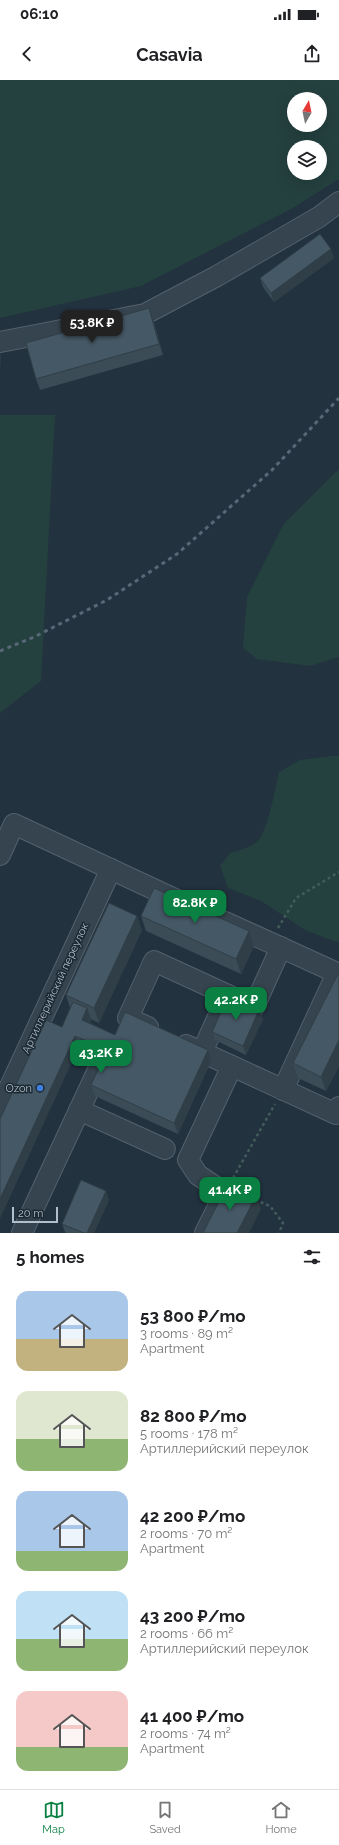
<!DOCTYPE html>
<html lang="en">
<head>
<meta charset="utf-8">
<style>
	:root { --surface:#fff; --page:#f2f2f2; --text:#202124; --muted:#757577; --line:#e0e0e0; --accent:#0b8043 }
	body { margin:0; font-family:Raleway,sans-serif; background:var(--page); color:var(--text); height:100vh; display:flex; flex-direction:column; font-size:15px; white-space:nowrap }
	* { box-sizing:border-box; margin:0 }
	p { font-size:13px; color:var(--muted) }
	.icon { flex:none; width:22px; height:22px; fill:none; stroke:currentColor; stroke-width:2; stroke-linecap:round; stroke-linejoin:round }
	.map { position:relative; height:1153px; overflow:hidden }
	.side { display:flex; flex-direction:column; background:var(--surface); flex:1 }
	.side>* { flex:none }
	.needle { width:26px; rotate:9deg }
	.tools { position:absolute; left:287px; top:12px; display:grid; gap:8px }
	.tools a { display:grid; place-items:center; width:40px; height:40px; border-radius:50%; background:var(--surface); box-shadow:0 4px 16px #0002; font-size:20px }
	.scale { position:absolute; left:12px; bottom:10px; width:46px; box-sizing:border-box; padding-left:4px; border:2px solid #b2beca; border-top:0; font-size:11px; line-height:14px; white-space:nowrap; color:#b2beca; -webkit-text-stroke:3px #1b2933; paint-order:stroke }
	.price { position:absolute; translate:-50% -34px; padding:0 9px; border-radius:8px; background:var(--accent); color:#fff; font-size:13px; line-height:26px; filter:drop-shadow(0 1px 2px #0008) }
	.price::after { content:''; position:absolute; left:50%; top:24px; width:12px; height:9px; margin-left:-6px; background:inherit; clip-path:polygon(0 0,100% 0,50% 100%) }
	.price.current { background:#222; color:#fff }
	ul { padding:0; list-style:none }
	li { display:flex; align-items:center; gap:12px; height:100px; padding:0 16px }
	li span { display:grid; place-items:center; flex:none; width:112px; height:80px; border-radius:12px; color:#555 }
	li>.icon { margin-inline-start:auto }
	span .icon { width:48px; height:48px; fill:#fffc; stroke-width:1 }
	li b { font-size:17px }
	h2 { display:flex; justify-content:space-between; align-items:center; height:48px; padding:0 16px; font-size:17px }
	.status { display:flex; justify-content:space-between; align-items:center; height:28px; padding:0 20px; background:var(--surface); direction:ltr }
	.status svg { height:11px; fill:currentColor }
	header { display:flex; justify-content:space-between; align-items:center; height:52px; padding:0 16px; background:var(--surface); font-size:18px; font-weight:700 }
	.menu { display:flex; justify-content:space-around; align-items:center; height:56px; border-top:1px solid var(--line); background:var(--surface); font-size:11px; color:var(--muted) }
	.menu a { display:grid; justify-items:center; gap:2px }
	.menu .current { color:var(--accent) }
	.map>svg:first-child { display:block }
	.green { fill:#24403f; fill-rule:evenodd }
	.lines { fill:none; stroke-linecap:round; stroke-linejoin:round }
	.minor-casing { stroke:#54616d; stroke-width:22 }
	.path { stroke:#425c5b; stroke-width:2.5; stroke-dasharray:3 3; stroke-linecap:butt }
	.minor { stroke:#36444f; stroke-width:20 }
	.rail { stroke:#586876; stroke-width:3; stroke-dasharray:4 4; stroke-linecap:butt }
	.wall { fill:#3b4c57 }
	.shaded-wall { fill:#303e47 }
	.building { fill:#455865; stroke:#303e47 }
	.shop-dot { fill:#3f7fe0; stroke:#1b2933; stroke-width:1.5 }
	.labels { text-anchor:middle; stroke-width:3; stroke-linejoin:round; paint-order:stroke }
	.street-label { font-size:11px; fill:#b2beca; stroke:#1b2933 }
	.poi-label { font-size:11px; fill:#b2beca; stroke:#1b2933; text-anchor:end }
</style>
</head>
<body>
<div class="status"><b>06:10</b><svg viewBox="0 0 49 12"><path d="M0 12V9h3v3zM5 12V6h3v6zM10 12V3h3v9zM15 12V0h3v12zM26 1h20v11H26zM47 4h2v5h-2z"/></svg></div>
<header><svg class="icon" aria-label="back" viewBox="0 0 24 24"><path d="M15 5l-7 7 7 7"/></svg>Casavia<svg class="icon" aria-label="share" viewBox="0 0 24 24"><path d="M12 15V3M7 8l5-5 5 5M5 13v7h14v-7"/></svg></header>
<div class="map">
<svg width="339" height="1153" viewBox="0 0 339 1153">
	<rect width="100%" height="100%" fill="#22323f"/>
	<g class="green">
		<path d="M0,0H339V99L293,128L141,206L0,238ZM294,19H320V45H294ZM294,67H320V93H294Z"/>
		<polygon points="0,335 55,335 41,601 0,633"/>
		<polygon points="339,389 339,577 310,586 257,579 243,568 247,517 283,445"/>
		<path d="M332,676H339V863L305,850L261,821L228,808L220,786L230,773C240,770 250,768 258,761C267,752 276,706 279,692L300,680Z"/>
	</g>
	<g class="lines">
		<g class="minor-casing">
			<g id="minor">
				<polyline points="0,262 145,234 217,196 319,137 339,122"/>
				<polyline points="0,775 14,744 177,820"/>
				<polyline points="225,842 337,893 283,1010"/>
				<polyline points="148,947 128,938 154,881 254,927 281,867"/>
				<polyline points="186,965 232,986"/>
				<polyline points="202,972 228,915"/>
				<polyline points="0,1028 111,789"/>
				<polyline points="79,1030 165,1069"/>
				<polyline points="22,1153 98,990"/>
				<polyline points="205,1153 225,1113 198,1095 188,1080 232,986 336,1034 339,1027"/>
			</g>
		</g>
		<g class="path">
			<polyline points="278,848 296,818 339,792"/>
			<polyline points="233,1098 275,1024"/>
			<polyline points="255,1120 270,1126 283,1143 279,1153"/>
		</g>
		<use href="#minor" class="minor"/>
		<polyline class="rail" points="0,571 34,557 107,520 177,474 272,390 339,318"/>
	</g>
	<g class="wall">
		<polygon points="334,178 274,222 263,207 260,198"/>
		<polygon points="149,228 153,239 163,275 40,310 36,299"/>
		<polygon points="141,836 249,851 254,866 241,894 146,851"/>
		<polygon points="142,850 99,943 91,939 90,943 115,955 211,981 178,1054 95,1016 91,1005 104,978 79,966 0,1138 0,1039 62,947 70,928 66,915"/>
		<polygon points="339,895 339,986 326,1011 298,998 293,983"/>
		<polygon points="263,939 246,975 215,960 212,952"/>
		<polygon points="109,1120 94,1153 66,1153 65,1152 62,1144"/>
	</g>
	<g class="shaded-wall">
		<polygon points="331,169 334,178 274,222 271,213"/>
		<polygon points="149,228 153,239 163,275 159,264"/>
		<polygon points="0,273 1,276 0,292"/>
		<polygon points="137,836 142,850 99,943 94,928"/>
		<polygon points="249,851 254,866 241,894 236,879"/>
		<polygon points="87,928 91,939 86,951 82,940"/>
		<polygon points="259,930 263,939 246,975 243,966"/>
		<polygon points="75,956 79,966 0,1138 0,1119"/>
		<polygon points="339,960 339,986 326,1011 321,997"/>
		<polygon points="208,970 211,981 178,1054 174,1043"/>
		<polygon points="106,1111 109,1120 94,1153 87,1153"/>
		<polygon points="256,1116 261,1129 249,1153 237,1153"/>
	</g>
	<g class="building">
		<polygon points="320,154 331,169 271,213 260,198"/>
		<polygon points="149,228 159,264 36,299 26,263"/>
		<polygon points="154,808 249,851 236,879 141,836"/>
		<polygon points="109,823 137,836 94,928 66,915"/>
		<polygon points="338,894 339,895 339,960 321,997 293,983"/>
		<polygon points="228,916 259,930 243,966 212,952"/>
		<polygon points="73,922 87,928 82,940 115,955 125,932 208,970 174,1043 91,1005 107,970 75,956 0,1119 0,1039 46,940 62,947"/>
		<polygon points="81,1100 106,1111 87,1153 84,1153 62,1144"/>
		<polygon points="229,1102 256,1116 237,1153 203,1153"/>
	</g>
	<circle class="shop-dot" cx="40" cy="1008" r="4"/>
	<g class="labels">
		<g class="street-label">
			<text transform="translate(55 908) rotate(-65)" y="4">Артиллерийский переулок</text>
		</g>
		<g class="poi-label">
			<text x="32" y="1012">Ozon</text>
		</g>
	</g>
</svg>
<div class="tools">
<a><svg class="needle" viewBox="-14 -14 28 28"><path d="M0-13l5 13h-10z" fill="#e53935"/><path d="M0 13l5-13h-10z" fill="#757577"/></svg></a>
<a><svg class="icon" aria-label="layers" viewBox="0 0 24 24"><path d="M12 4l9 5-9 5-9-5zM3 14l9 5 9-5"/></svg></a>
</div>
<div class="scale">20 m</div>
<b class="price current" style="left:92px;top:264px">53.8K ₽</b>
<b class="price" style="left:195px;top:844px">82.8K ₽</b>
<b class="price" style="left:236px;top:941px">42.2K ₽</b>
<b class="price" style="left:101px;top:994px">43.2K ₽</b>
<b class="price" style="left:230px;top:1131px">41.4K ₽</b>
</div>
<section class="side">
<h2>5 homes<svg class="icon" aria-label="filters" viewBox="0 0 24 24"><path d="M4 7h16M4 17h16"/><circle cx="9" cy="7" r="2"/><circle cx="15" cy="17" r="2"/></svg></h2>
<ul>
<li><span style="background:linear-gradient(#a9c7e8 60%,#c2b280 0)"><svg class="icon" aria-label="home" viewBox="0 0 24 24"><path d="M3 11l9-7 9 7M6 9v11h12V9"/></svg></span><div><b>53 800 ₽/mo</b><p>3 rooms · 89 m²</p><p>Apartment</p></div></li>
<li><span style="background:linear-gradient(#dfe7d0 60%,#8fb573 0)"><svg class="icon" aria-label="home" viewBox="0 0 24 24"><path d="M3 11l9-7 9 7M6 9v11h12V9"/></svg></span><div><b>82 800 ₽/mo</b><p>5 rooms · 178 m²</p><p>Артиллерийский переулок</p></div></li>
<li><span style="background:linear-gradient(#a9c7e8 75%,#8fb573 0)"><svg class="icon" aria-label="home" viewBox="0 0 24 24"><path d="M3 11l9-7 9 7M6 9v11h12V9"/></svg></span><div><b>42 200 ₽/mo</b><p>2 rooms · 70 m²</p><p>Apartment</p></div></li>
<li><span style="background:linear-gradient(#bfe0f5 60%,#8fb573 0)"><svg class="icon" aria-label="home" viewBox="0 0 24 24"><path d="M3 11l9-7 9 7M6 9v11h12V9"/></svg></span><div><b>43 200 ₽/mo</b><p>2 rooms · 66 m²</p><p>Артиллерийский переулок</p></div></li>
<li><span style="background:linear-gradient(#f6c9c9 70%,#8fb573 0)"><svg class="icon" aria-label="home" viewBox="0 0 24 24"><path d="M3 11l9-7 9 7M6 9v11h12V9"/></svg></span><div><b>41 400 ₽/mo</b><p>2 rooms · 74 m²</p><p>Apartment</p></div></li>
</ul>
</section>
<nav class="menu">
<a class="current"><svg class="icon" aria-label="map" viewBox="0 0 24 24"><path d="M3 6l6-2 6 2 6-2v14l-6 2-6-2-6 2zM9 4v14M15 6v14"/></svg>Map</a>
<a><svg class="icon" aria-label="saved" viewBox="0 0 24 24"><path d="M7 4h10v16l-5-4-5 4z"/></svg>Saved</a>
<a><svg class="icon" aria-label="home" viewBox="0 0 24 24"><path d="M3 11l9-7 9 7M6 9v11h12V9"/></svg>Home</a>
</nav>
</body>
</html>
